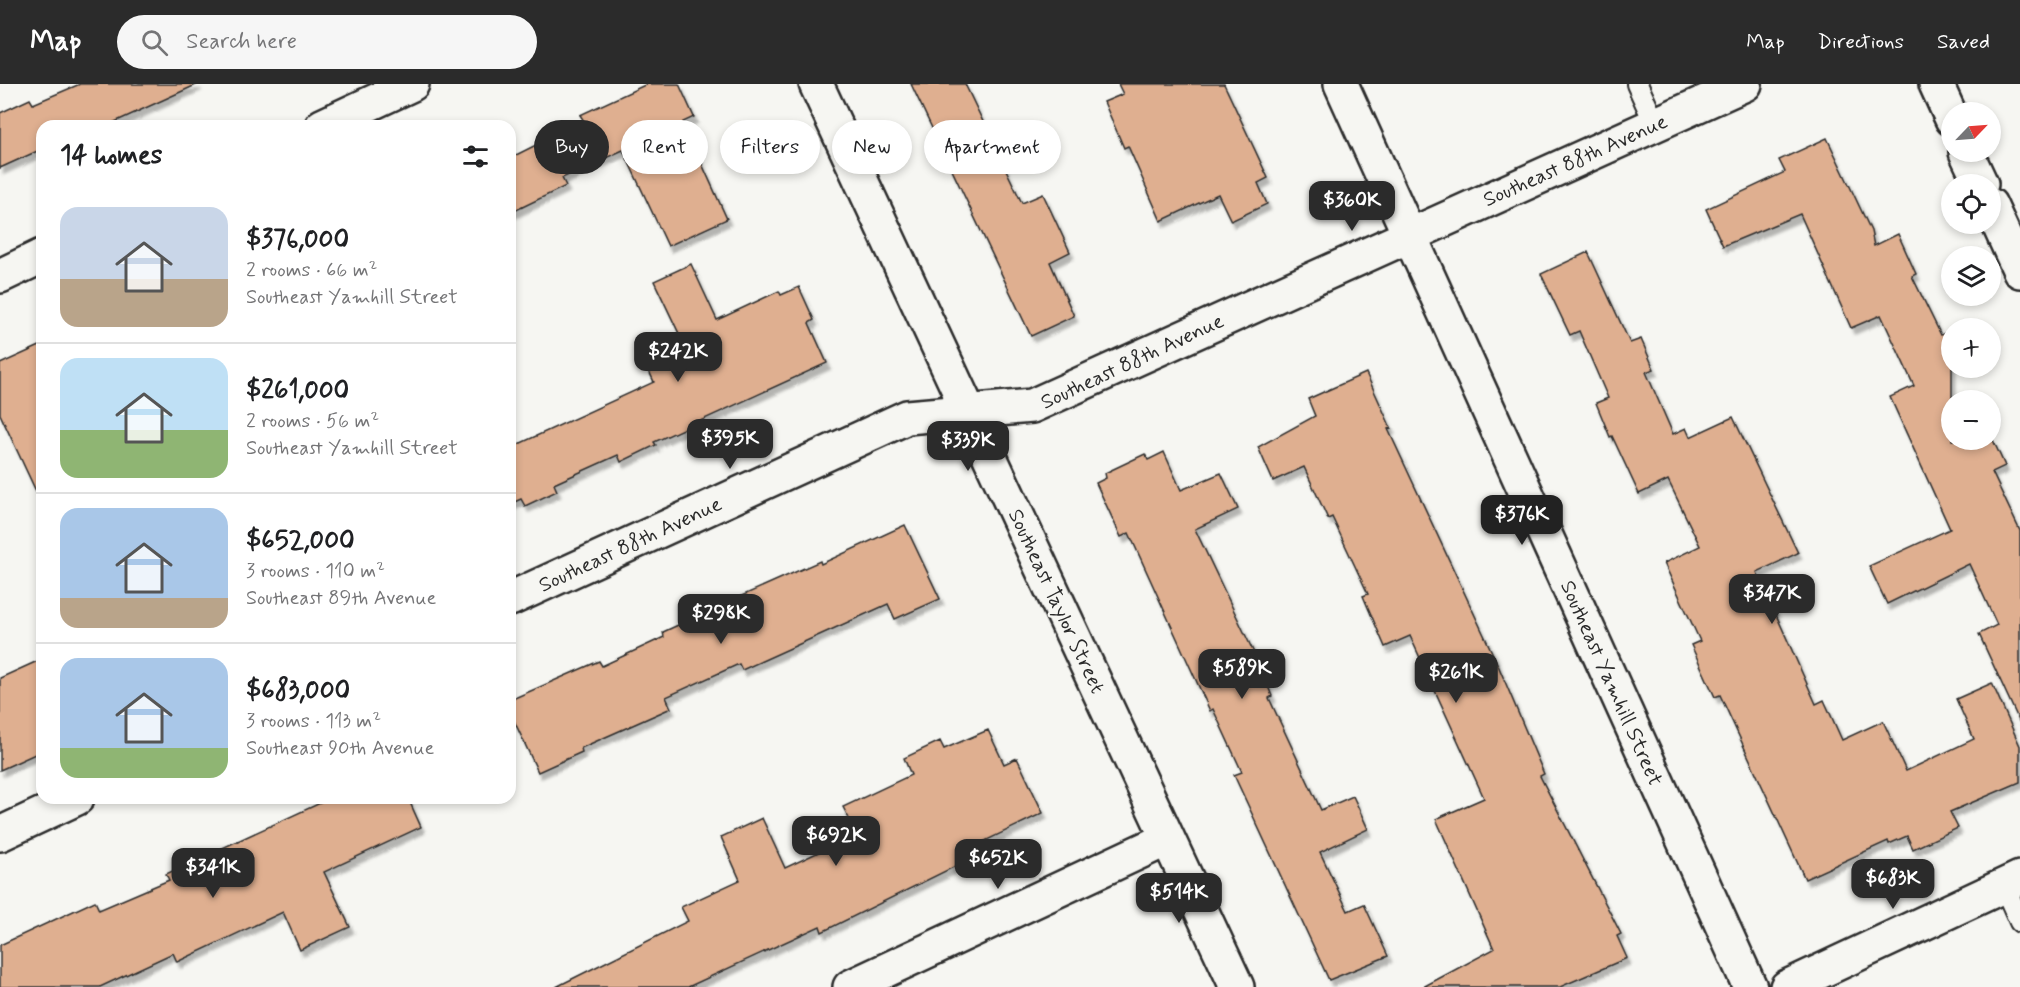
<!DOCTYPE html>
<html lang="en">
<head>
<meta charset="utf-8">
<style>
	:root { --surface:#fff; --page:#f6f6f6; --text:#202124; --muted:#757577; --line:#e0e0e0; --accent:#2b2b2b }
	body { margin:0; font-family:Mynerve,sans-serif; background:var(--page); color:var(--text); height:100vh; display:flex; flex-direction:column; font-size:22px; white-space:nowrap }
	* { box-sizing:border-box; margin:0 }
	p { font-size:20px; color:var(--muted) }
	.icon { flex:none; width:33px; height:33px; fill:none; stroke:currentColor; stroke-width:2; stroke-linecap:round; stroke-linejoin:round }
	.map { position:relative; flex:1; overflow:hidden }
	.drawer { position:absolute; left:36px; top:36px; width:480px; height:684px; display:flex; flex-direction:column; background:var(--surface); border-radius:18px; box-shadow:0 3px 9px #0003 }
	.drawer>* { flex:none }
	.top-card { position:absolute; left:534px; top:36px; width:570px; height:54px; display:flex; gap:12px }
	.needle { width:39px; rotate:65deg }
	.controls { position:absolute; left:1941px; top:18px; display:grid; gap:12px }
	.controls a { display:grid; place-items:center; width:60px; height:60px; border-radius:50%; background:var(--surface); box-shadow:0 3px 9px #0003; font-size:30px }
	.price { position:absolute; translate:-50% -51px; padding:0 14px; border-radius:12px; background:var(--accent); color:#fff; font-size:20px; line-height:39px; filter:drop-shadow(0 2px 3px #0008) }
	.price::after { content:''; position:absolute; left:50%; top:36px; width:18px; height:14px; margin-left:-9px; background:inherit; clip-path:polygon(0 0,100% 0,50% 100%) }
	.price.active { background:#222; color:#fff }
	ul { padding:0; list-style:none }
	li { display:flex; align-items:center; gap:18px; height:150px; padding:0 24px }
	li+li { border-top:2px solid var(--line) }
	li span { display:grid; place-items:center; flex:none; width:168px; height:120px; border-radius:18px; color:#555 }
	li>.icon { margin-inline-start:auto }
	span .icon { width:72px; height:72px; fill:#fffc; stroke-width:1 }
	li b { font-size:26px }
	h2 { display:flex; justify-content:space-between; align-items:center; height:72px; padding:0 24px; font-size:26px }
	.tag { padding:0 21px; border-radius:27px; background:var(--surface); box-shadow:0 3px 9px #0003; font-size:21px; line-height:54px }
	.tag.active { background:var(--accent); color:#fff }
	header { display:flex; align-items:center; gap:36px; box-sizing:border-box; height:84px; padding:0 30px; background:var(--accent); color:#fff }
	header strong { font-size:28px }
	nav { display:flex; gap:33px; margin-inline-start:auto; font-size:21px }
	.search { width:420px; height:54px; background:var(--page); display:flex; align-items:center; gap:15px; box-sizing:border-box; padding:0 21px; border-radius:33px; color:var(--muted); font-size:22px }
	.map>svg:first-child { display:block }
	.building { fill:#dfaf90; stroke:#2b2b2b; stroke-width:1.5; filter:url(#shadow) }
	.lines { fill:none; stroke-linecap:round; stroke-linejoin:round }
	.lane-casing { stroke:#2b2b2b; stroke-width:24 }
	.street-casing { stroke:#2b2b2b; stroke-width:38 }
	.lane { stroke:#f6f6f2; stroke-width:20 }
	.street { stroke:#f6f6f2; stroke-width:33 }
	.labels { text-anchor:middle; stroke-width:4.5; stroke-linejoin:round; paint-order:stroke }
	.street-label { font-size:21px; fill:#2b2b2b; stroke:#f6f6f2 }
</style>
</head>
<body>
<header>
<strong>Map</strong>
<div class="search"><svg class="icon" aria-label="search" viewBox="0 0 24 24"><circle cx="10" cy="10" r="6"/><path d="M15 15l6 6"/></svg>Search here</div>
<nav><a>Map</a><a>Directions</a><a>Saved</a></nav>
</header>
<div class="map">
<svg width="2020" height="903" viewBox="0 0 2020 903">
	<defs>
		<filter id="shadow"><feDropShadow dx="3.5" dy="6" stdDeviation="1.5" flood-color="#0004"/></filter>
	</defs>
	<rect width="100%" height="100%" fill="#f6f6f2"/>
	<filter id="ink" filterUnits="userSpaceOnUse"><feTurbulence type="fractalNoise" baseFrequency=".0167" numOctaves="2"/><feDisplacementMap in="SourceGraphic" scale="12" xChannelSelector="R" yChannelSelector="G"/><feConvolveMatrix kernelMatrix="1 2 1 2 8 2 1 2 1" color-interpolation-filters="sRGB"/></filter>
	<g filter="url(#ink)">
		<g class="building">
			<polygon points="80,0 198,0 106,42 42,42 42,65 0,84 0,29 30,15 33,20"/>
			<polygon points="647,0 679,0 694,33 683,38 727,135 668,162 623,66 562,94 566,102 510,129 510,74 584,37 580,31"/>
			<polygon points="911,0 965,0 1022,119 1043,110 1070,168 1050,178 1074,232 1031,252"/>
			<polygon points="1118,0 1224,0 1268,94 1258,99 1267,120 1231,137 1218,110 1161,137 1128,62 1124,64 1104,18 1123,10"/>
			<polygon points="1827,54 1871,147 1874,162 1898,150 1916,190 1912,192 1941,251 1952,246 1952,356 1993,356 2005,382 1992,388 2020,447 2020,639 1979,550 1997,541 1969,480 1887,520 1869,482 1950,445 1890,313 1914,302 1881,231 1851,244 1800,130 1723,162 1706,125 1785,88 1779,76"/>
			<polygon points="1588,168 1630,259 1641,255 1654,285 1646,288 1673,350 1686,344 1690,353 1733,333 1798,469 1757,488 1816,620 1824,616 1842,656 1883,637 1906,687 1974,655 1956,615 1992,599 2020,662 2020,698 1950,728 1958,744 1913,765 1907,752 1889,760 1888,757 1805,795 1720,611 1715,613 1691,561 1700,557 1664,479 1700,462 1668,396 1639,410 1612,352 1610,353 1596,319 1608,314 1579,247 1570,251 1541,190"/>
			<polygon points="691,180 717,236 779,207 781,211 799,203 814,236 809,239 827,279 654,358 656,361 621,378 618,371 554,400 557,407 525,422 521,415 510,420 510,364 654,298 644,276 683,258 654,197"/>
			<polygon points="42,261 42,420 0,330 0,280"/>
			<polygon points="1366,289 1391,344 1388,345 1498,581 1544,690 1540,692 1621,850 1617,852 1627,874 1560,903 1423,903 1494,865 1436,735 1484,714 1410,552 1385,563 1363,512 1368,510 1332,433 1328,435 1304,383 1273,397 1258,363 1315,332 1308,315"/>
			<polygon points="1164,368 1181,406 1221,389 1238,425 1195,445 1255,571 1272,612 1269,614 1321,726 1353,712 1368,745 1320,768 1348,827 1364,820 1388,872 1329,896 1234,691 1242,688 1213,625 1210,627 1129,449 1121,453 1096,399 1106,394 1105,389 1145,370 1148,376"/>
			<polygon points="905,441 940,515 895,535 888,520 742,586 739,580 666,613 671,624 581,664 582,668 538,688 510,628 510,616 599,577 602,582 664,553 663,548 728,518 820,477 821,480"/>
			<polygon points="42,575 42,667 0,686 0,594"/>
			<polygon points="988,646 1004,680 1017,674 1043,729 966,766 970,775 822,848 820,842 688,903 556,903 688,837 681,823 740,796 721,753 762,734 785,784 857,750 843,723 911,691 904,674 940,657 944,665"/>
			<polygon points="331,714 408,714 421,743 324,788 350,843 300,866 283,828 177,878 173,869 100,903 0,903 0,861 95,817 99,826 169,796 166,790"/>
		</g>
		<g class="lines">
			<g class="lane-casing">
				<g id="lane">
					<polyline points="1637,0 1655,40"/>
					<polyline points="2004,802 2020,838"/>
				</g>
			</g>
			<g class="street-casing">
				<g id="street">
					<polyline points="816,0 1237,903"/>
					<polyline points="1341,0 1750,903"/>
					<polyline points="1936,0 1952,35"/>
					<polyline points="322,42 412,0"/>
					<polyline points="1966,68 1981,100"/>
					<polyline points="1990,121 2020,187"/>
					<polyline points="0,192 42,172"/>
					<polyline points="510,515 907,333 1032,322 1745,0"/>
					<polyline points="0,750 77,714"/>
					<polyline points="850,903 1167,755"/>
					<polyline points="1787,903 2020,794"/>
				</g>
			</g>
			<use href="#lane" class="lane"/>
			<use href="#street" class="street"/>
		</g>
	</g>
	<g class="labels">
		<g class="street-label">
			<text transform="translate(1575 76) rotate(-24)" y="7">Southeast 88th Avenue</text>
			<text transform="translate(1132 277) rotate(-25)" y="7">Southeast 88th Avenue</text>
			<text transform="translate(630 460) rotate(-25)" y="7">Southeast 88th Avenue</text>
			<text transform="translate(1057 517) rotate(65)" y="7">Southeast Taylor Street</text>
			<text transform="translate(1612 599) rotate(66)" y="7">Southeast Yamhill Street</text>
		</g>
	</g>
</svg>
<div class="controls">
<a><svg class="needle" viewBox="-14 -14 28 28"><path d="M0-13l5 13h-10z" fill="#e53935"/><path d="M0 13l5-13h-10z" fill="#757577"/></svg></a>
<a><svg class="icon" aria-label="locate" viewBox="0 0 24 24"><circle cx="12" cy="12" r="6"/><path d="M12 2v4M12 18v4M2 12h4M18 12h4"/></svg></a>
<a><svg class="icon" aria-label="layers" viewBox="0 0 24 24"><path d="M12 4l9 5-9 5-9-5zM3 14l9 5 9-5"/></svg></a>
<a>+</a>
<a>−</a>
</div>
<b class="price" style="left:1352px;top:148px">$360K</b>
<b class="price" style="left:678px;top:299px">$242K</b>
<b class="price" style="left:730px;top:386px">$395K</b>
<b class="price" style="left:968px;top:388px">$339K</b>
<b class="price active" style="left:1522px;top:462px">$376K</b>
<b class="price" style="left:1772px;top:541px">$347K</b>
<b class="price" style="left:721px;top:561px">$298K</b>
<b class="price" style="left:1242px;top:616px">$589K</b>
<b class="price" style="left:1456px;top:620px">$261K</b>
<b class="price" style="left:836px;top:783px">$692K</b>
<b class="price" style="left:998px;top:806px">$652K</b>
<b class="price" style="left:213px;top:815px">$341K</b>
<b class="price" style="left:1893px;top:826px">$683K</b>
<b class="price" style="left:1179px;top:840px">$514K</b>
<div class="top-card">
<a class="tag active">Buy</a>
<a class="tag">Rent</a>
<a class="tag">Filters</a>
<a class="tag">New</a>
<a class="tag">Apartment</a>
</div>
<section class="drawer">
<h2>14 homes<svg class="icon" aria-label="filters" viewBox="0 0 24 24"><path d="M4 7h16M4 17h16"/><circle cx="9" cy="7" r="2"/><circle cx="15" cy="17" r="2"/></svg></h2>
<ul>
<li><span style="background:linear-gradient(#c9d6e8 60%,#b9a48a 0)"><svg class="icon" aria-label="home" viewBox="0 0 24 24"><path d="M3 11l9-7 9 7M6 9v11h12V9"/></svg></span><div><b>$376,000</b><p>2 rooms · 66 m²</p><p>Southeast Yamhill Street</p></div></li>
<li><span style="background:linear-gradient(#bfe0f5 60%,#8fb573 0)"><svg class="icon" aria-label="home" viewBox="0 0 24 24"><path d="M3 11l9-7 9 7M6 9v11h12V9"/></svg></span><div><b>$261,000</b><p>2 rooms · 56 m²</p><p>Southeast Yamhill Street</p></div></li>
<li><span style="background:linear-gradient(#a9c7e8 75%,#b9a48a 0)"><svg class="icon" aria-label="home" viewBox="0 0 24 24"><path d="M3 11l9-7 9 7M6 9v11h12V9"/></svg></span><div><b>$652,000</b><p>3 rooms · 110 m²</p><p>Southeast 89th Avenue</p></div></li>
<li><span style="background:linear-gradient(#a9c7e8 75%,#8fb573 0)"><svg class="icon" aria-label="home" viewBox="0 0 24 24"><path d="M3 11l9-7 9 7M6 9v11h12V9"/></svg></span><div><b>$683,000</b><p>3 rooms · 113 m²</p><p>Southeast 90th Avenue</p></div></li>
</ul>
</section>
</div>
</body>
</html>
